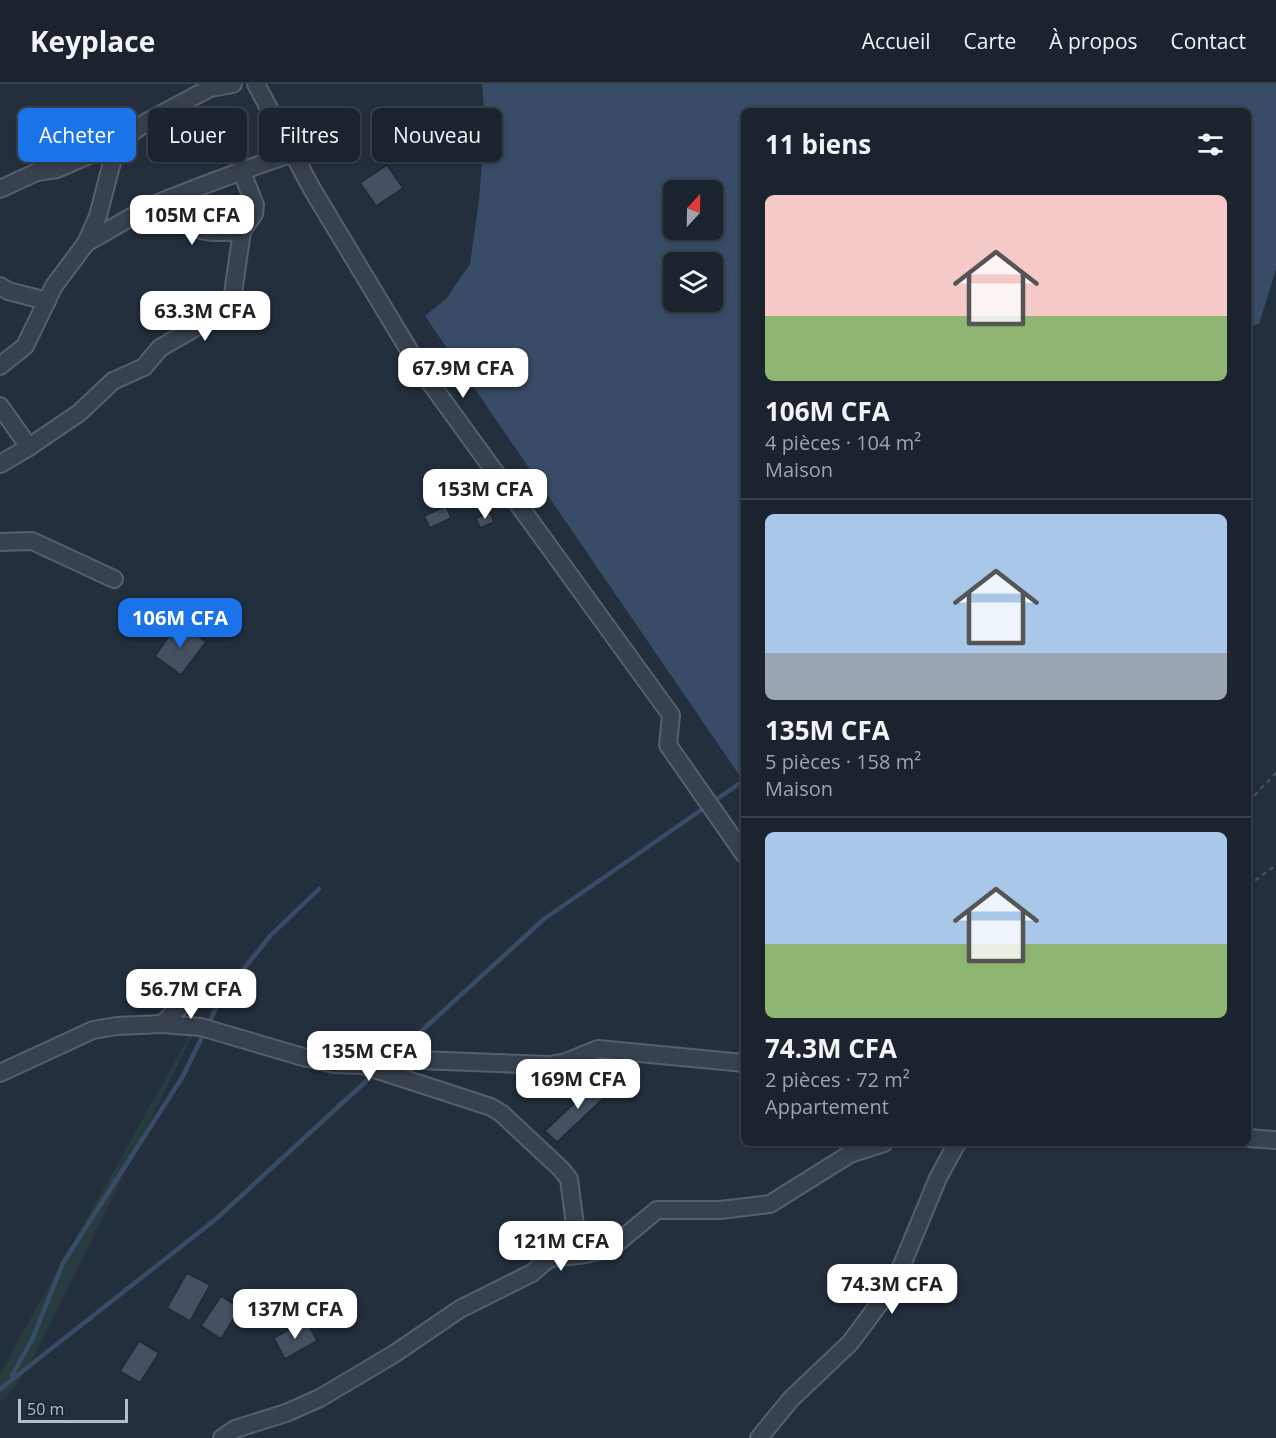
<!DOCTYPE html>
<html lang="fr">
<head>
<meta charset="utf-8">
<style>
	:root { --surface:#1b232e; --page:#282f3a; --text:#f1f3f6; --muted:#a0a4aa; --line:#39404a; --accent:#1a73e8 }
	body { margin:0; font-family:"Open Sans",sans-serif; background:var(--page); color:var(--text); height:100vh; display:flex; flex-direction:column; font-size:22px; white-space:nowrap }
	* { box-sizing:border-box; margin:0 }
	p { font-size:20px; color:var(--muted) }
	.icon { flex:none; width:33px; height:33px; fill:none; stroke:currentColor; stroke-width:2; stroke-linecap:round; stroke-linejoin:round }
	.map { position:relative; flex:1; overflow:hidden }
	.side { position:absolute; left:741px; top:24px; width:510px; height:1038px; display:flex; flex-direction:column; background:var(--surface); border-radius:9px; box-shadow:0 3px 9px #0003,0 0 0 2px var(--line) }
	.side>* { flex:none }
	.banner { position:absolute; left:18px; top:24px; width:570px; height:54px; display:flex; gap:12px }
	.needle { width:39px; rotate:22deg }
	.controls { position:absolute; left:663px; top:96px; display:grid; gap:12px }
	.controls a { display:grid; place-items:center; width:60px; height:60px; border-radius:9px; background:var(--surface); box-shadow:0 3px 9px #0003,0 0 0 2px var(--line); font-size:30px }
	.scale { position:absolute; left:18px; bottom:15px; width:110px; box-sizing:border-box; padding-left:6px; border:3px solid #b4bcc9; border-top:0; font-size:16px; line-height:21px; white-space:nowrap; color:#b4bcc9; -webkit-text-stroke:4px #1d2633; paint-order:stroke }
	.price { position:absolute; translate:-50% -51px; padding:0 14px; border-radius:12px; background:#fff; color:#222; font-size:20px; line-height:39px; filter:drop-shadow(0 2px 3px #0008) }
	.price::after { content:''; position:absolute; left:50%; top:36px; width:18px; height:14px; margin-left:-9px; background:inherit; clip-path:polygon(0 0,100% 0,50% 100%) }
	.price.on { background:var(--accent); color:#fff }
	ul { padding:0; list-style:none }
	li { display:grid; align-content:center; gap:12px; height:318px; padding:0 24px }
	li+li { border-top:2px solid var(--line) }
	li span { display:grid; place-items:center; height:186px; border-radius:9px; color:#555 }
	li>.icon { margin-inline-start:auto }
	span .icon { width:108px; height:108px; fill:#fffc; stroke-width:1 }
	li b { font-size:26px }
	h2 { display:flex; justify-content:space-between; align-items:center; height:72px; padding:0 24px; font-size:26px }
	.pill { padding:0 21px; border-radius:9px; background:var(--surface); box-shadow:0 3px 9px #0003,0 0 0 2px var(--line); font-size:21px; line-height:54px }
	.pill.on { background:var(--accent); color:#fff }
	header { display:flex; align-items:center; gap:36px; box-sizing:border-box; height:84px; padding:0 30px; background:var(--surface); border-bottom:2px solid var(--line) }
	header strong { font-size:28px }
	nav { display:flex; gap:33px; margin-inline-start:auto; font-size:21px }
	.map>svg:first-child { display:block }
	.green { fill:#263c3f }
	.water { fill:#394c67; fill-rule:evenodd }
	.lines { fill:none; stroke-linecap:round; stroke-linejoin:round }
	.stream { stroke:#394c67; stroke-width:4.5 }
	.building { fill:#455162; stroke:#1f2835; stroke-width:1.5 }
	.minor-casing { stroke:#565f6c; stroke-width:20 }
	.path { stroke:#44595c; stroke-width:2; stroke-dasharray:4.5 4.5; stroke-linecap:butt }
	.minor { stroke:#38414e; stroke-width:16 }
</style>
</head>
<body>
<header>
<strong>Keyplace</strong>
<nav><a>Accueil</a><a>Carte</a><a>À propos</a><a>Contact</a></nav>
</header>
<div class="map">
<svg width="1276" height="1354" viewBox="0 0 1276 1354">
	<rect width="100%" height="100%" fill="#242f3e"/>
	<polygon class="green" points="209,917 36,1269 13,1306 0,1318 0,1289"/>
	<path class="water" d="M482,0H1276V185L1259,240L1248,242V27H744V698L425,232L446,215L470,180L479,116L485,35ZM674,106H712V146H674ZM674,178H712V218H674Z"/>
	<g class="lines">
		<g class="stream">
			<polyline points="393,973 544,835 743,697"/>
			<polyline points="12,1291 32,1256 63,1179 183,992 222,912 271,851 319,805"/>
			<polyline points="0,1305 216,1135 375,989"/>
		</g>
	</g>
	<g class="building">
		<polygon points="387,81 403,104 376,122 360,99"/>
		<polygon points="446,422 451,434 430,444 424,432"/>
		<polygon points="490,429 494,438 480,444 476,434"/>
		<polygon points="179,538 206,558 181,591 155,572"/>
		<polygon points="592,993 608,1010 557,1058 545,1047 586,1008 581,1003"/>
		<polygon points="187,1189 210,1201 190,1237 167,1224"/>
		<polygon points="221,1212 240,1224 221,1255 201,1242"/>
		<polygon points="306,1236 317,1257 285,1275 274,1254"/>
		<polygon points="139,1257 159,1269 140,1299 120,1287"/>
	</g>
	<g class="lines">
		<g class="minor-casing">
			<g id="minor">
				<polyline points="256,0 312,105 421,286 671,631 668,661 744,770"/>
				<polyline points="0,105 37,88 57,85 117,59"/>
				<path d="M163,117C197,148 195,150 242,147"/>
				<path d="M86,159C112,145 137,128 163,117C206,100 249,84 293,69"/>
				<polyline points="0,202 8,207 47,217"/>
				<polyline points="0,282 25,262 54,202 86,159 98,132 117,59 148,37 210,4 233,0"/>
				<polyline points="0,322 29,363 0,380"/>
				<polyline points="29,363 79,329 113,297 144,283 160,264 227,225 232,216 242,147 254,130 255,121 241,86"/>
				<polyline points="0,458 32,457 114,495"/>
				<polyline points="162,940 180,923 201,909"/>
				<polyline points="0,989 93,946 117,942 162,940 201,943 303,973 334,980 363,981 419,976 550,981 566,978 598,965 744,979"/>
				<polyline points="1248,1054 1276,1056"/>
				<polyline points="551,1174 586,1170 611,1164 657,1126 720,1126 770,1120 850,1070 884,1059"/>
				<polyline points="222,1354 235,1345 286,1329 320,1314 394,1270 460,1225 532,1189 562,1163 575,1141 569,1095 561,1085 501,1029 491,1023 368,983"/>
				<polyline points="759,1354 791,1315 850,1259 885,1212 902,1181 938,1094 957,1059"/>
			</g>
		</g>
		<g class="path">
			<polyline points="1248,718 1276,689"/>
			<polyline points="1248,802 1276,781"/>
		</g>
		<use href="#minor" class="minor"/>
	</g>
</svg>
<div class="controls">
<a><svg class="needle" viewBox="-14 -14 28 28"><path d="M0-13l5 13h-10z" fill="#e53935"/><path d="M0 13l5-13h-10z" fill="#a0a4aa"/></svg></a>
<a><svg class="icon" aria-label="layers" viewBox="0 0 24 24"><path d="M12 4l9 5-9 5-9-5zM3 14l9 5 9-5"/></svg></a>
</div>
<div class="scale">50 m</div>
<b class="price" style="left:192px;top:162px">105M CFA</b>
<b class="price" style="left:205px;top:258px">63.3M CFA</b>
<b class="price" style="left:463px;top:315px">67.9M CFA</b>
<b class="price" style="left:485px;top:436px">153M CFA</b>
<b class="price on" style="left:180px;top:565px">106M CFA</b>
<b class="price" style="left:191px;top:936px">56.7M CFA</b>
<b class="price" style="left:369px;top:998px">135M CFA</b>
<b class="price" style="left:578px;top:1026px">169M CFA</b>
<b class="price" style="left:561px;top:1188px">121M CFA</b>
<b class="price" style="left:892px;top:1231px">74.3M CFA</b>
<b class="price" style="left:295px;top:1256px">137M CFA</b>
<div class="banner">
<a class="pill on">Acheter</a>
<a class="pill">Louer</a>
<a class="pill">Filtres</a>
<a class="pill">Nouveau</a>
</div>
<section class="side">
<h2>11 biens<svg class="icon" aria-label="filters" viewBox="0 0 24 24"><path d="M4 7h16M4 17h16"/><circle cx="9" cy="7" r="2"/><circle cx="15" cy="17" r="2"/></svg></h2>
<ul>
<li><span style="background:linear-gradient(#f6c9c9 65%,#8fb573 0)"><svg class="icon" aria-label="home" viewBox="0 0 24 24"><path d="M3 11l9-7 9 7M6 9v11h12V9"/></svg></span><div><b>106M CFA</b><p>4 pièces · 104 m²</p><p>Maison</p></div></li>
<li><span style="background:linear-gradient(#a9c7e8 75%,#9aa5b1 0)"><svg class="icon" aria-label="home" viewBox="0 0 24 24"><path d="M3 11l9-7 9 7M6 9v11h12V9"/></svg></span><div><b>135M CFA</b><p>5 pièces · 158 m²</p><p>Maison</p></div></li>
<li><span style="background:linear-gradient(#a9c7e8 60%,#8fb573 0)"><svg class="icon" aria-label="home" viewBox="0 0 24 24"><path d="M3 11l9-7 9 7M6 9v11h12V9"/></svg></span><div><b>74.3M CFA</b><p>2 pièces · 72 m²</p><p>Appartement</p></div></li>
</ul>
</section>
</div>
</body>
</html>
